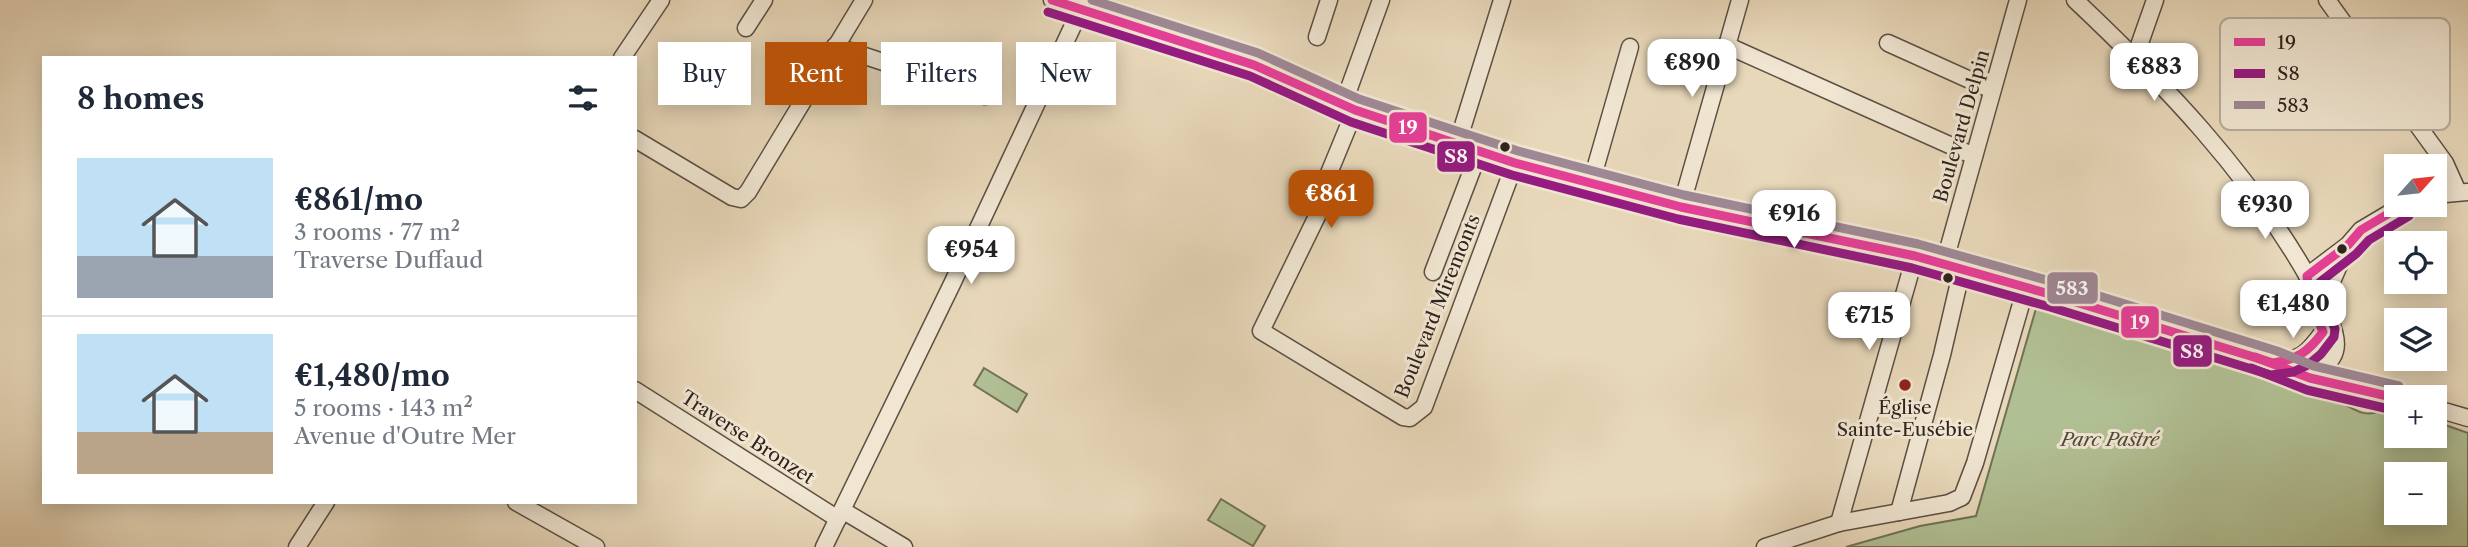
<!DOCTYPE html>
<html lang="en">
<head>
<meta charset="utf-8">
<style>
	:root { --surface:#fff; --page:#f6f6f7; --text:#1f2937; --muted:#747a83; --line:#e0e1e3; --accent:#b45309 }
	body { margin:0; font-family:"Libre Caslon Text",serif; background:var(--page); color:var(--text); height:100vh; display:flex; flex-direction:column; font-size:26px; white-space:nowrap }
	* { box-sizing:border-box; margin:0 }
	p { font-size:23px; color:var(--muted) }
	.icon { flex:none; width:38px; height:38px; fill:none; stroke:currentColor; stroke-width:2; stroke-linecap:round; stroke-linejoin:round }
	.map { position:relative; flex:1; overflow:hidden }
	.drawer { position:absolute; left:42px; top:56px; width:595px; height:448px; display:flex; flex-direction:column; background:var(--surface); border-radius:0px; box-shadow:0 4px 18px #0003 }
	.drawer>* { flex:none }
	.guide { position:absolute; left:658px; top:42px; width:665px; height:63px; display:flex; gap:14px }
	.needle { width:46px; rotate:63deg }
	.controls { position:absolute; left:2384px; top:154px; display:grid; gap:14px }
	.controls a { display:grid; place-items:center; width:63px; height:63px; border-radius:0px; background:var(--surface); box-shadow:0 4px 18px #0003; font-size:35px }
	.price { position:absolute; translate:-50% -60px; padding:0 16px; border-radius:14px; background:#fff; color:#222; font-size:23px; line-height:46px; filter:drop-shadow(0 2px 4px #0008) }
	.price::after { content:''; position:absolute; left:50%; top:42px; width:21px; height:16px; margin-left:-10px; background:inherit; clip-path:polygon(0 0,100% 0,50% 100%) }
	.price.active { background:var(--accent); color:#fff }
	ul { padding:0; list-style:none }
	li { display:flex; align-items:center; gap:21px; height:175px; padding:0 35px }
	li+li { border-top:2px solid var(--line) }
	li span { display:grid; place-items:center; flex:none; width:196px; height:140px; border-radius:0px; color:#555 }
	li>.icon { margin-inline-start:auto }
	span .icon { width:84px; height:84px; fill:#fffc; stroke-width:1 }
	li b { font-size:30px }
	h2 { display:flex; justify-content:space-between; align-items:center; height:84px; padding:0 35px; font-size:30px }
	.pill { padding:0 24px; border-radius:0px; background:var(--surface); box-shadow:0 4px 18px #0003; font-size:24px; line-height:63px }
	.pill.active { background:var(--accent); color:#fff }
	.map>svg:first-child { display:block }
	.green { fill:#b1c094; stroke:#707258; stroke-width:2; fill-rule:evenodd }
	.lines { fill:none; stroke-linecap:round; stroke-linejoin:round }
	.minor-casing { stroke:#5c5044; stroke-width:19 }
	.minor { stroke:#f0e6d2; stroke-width:16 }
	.bus-1-casing { stroke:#f0e6d2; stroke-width:14 }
	.bus-2-casing { stroke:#f0e6d2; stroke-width:14 }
	.bus-3-casing { stroke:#f0e6d2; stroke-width:14 }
	.bus-1 { stroke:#e53f97; stroke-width:9 }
	.bus-2 { stroke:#951b81; stroke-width:9 }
	.bus-3 { stroke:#9f8896; stroke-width:9 }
	.bus-dot { fill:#2e231d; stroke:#f0e6d2; stroke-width:2.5 }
	.poi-dot { fill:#8f2418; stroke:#f0e6d2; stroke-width:2.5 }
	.labels { text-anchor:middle; stroke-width:6; stroke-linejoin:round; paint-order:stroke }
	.street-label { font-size:19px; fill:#2e231d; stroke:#f0e6d2 }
	.poi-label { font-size:19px; fill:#2e231d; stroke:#f0e6d2 }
	.park-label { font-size:19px; font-style:italic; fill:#4f4a3b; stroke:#f0e6d2 }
	.key { fill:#f0e6d2; stroke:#b6ac9c; stroke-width:2 }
	.key-label { font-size:19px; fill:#2e231d }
	.line-badge { stroke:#f0e6d2; stroke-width:2.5 }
	.badge-label { font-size:19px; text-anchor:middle; font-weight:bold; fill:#fff }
</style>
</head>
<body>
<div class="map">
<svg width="2468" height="547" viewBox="0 0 2468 547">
	<rect width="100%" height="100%" fill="#e8d8ba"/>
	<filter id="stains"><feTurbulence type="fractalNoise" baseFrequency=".00286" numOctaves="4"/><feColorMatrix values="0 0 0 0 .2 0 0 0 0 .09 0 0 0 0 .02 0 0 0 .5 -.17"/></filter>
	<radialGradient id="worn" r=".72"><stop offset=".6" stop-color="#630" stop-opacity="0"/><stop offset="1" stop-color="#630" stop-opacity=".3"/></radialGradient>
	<g class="green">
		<path d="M2037,305L2286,380C2298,384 2312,387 2324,392C2348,403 2362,425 2390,406L2396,408V436H2434V421L2468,433V547H1846L1920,526L1976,516ZM2434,474V513H2396V474Z"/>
		<polygon points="984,368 1027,394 1017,412 974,385"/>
		<polygon points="1221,499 1265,526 1253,546 1208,520"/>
	</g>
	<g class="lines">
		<g class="minor-casing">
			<g id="minor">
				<polyline points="1052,0 1254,65 1355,110 1515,163 1681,207 1915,256 2053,295 2273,363 2310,378 2396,398"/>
				<path d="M2075,0C2164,84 2247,170 2308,277C2317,294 2341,332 2335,351C2332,363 2318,371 2310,378"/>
				<polyline points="2327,0 2445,163 2458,192"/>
				<polyline points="746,28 764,0"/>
				<polyline points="1317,37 1329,0"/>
				<polyline points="1888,43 1992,90"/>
				<polyline points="1726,45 1974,156"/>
				<polyline points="835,46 985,96"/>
				<polyline points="2135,57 2155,0"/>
				<polyline points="622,58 661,0"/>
				<polyline points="1343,105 1381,0"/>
				<polyline points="1355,110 1320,195 1320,210 1261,331 1403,417 1410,418 1424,407 1515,163"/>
				<polyline points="635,139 732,197 741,199 748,192 864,0"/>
				<polyline points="1457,145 1502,0"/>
				<polyline points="1591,183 1630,47"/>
				<polyline points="2434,195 2467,192"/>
				<polyline points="1681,207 1740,0"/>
				<polyline points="1944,264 2018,0"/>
				<polyline points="1433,272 1479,152"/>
				<polyline points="2307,276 2348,245 2361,230 2403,205"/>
				<polyline points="2323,302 2347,247"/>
				<path d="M2273,363C2301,360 2307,354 2323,332"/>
				<polyline points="635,390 838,519"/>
				<polyline points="2434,408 2468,418"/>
				<polyline points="516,502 596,547"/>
				<polyline points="842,510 904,547"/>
				<polyline points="1899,512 1942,355 1962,269"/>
				<polyline points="1839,523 1915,256"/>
				<polyline points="297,547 326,502"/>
				<polyline points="824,547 952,284 1084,2"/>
				<polyline points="1765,547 1839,523 1949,503 1962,497 1975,463 2026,287"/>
			</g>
		</g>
		<use href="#minor" class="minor"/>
		<g class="bus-1-casing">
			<g id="bus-1">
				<path d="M1052,0L1254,65L1355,110L1515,163L1681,207L1915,256L2053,295L2273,363C2297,360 2309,351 2323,332L2310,301L2307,276L2348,245L2361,230L2403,205"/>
				<polyline points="2255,357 2310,378 2396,398"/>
			</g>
		</g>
		<g class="bus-2-casing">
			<g id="bus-2">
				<polyline points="1048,12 1250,76 1351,122 1512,175 1678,219 1912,268 2050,307 2271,375 2293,372 2308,365 2321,354 2334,337 2335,329 2322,298 2320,282 2356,254 2369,240 2409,216"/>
				<polyline points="2251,368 2307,390 2393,410"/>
			</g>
		</g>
		<g class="bus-3-casing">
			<polyline id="bus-3" points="1092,0 1258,53 1359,99 1518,151 1684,195 1918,244 2057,283 2277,351 2314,366 2399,386"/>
		</g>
		<use href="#bus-1" class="bus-1"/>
		<use href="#bus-2" class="bus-2"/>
		<use href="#bus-3" class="bus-3"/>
	</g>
	<g class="bus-dot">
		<circle cx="1505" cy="147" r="6"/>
		<circle cx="2342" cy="249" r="6"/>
		<circle cx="1948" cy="278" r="6"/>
	</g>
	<circle class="poi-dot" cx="1905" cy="385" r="7"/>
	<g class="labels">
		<g class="street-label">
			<text transform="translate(1961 126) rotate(-74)" y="7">Boulevard Delpin</text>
			<text transform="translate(1437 306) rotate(-68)" y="7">Boulevard Miremonts</text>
			<text transform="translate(748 437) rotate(33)" y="7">Traverse Bronzet</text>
		</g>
		<g class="poi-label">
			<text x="1905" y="414">Église<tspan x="1905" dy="22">Sainte-Eusébie</tspan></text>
		</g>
		<g class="park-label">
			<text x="2110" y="446">Parc Pastré</text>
		</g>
	</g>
	<rect x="2220" y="18" width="230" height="112" rx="10" class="key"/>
	<rect x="2234" y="38" width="31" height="8" fill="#e53f97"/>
	<rect x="2234" y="69" width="31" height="9" fill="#951b81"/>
	<rect x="2234" y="101" width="31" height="8" fill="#9f8896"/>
	<g class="key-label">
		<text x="2277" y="49">19</text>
		<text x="2277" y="80">S8</text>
		<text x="2277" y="112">583</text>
	</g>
	<g class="line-badge">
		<rect x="1388" y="111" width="40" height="33" rx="7" fill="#e53f97"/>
		<rect x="1436" y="140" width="40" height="33" rx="7" fill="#951b81"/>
		<rect x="2046" y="271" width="53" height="34" rx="7" fill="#9f8896"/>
		<rect x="2120" y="305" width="40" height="34" rx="7" fill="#e53f97"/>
		<rect x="2172" y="334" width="41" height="34" rx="7" fill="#951b81"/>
	</g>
	<g class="badge-label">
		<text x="1408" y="134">19</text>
		<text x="1456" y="163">S8</text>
		<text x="2072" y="295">583</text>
		<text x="2140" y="329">19</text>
		<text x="2192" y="358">S8</text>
	</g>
	<rect width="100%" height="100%" filter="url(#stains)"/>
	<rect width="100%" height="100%" fill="url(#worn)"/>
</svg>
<div class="controls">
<a><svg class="needle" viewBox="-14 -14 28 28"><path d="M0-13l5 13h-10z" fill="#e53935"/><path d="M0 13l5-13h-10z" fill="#747a83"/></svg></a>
<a><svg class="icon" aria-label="locate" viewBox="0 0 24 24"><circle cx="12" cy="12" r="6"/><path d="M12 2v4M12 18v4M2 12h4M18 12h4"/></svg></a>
<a><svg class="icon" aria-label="layers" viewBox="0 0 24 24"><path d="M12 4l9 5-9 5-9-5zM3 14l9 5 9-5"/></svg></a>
<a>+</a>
<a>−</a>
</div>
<b class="price" style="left:1692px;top:99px">€890</b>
<b class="price" style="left:2154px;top:103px">€883</b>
<b class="price active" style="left:1331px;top:230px">€861</b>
<b class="price" style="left:2265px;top:241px">€930</b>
<b class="price" style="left:1794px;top:250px">€916</b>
<b class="price" style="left:971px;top:286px">€954</b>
<b class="price" style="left:2293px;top:340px">€1,480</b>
<b class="price" style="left:1869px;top:352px">€715</b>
<div class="guide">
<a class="pill">Buy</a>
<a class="pill active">Rent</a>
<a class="pill">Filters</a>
<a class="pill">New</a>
</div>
<section class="drawer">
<h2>8 homes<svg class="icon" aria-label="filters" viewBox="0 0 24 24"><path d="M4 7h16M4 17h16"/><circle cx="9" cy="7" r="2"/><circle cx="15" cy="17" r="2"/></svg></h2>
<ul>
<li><span style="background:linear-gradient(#bfe0f5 70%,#9aa5b1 0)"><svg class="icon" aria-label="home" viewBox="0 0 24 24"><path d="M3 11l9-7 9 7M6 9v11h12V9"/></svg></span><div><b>€861/mo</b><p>3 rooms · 77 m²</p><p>Traverse Duffaud</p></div></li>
<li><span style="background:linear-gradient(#bfe0f5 70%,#b9a48a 0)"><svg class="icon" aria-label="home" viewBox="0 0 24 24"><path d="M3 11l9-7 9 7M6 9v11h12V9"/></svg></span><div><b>€1,480/mo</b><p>5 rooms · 143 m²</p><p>Avenue d'Outre Mer</p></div></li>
</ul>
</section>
</div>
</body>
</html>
